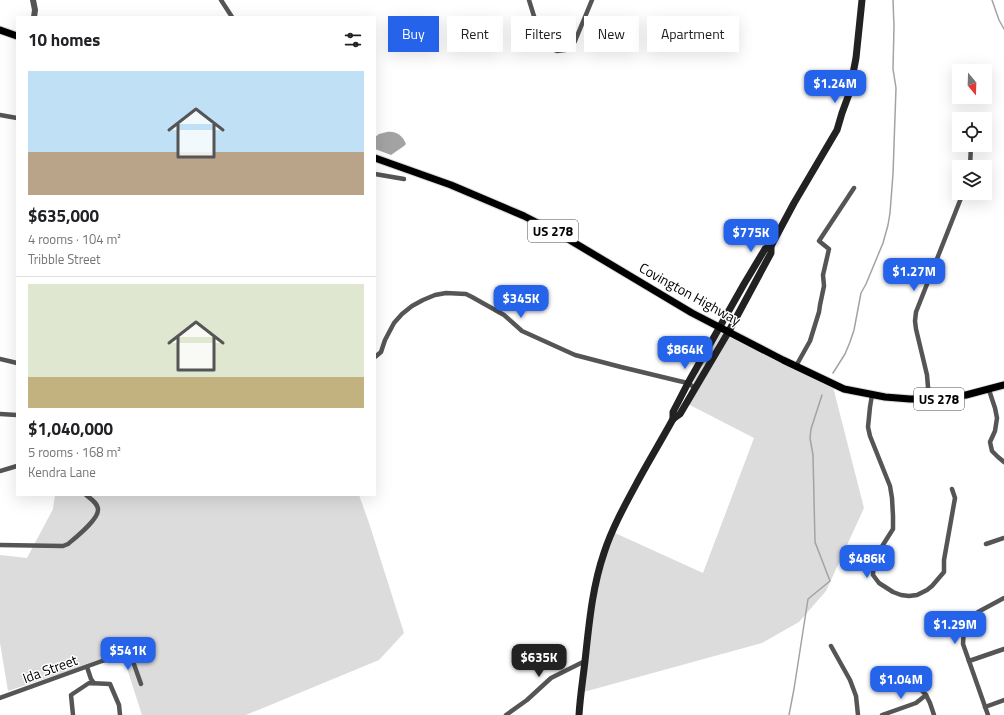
<!DOCTYPE html>
<html lang="en">
<head>
<meta charset="utf-8">
<style>
	:root { --surface:#fff; --page:#f6f6f6; --text:#202124; --muted:#757577; --line:#e0e0e0; --accent:#2563eb }
	body { margin:0; font-family:"Titillium Web",sans-serif; background:var(--page); color:var(--text); height:100vh; display:flex; flex-direction:column; font-size:15px; white-space:nowrap }
	* { box-sizing:border-box; margin:0 }
	p { font-size:13px; color:var(--muted) }
	.icon { flex:none; width:22px; height:22px; fill:none; stroke:currentColor; stroke-width:2; stroke-linecap:round; stroke-linejoin:round }
	.map { position:relative; flex:1; overflow:hidden }
	.side { position:absolute; left:16px; top:16px; width:360px; height:480px; display:flex; flex-direction:column; background:var(--surface); border-radius:0px; box-shadow:0 4px 16px #0002 }
	.side>* { flex:none }
	.banner { position:absolute; left:388px; top:16px; width:380px; height:36px; display:flex; gap:8px }
	.needle { width:26px; rotate:161deg }
	.buttons { position:absolute; left:952px; top:64px; display:grid; gap:8px }
	.buttons a { display:grid; place-items:center; width:40px; height:40px; border-radius:0px; background:var(--surface); box-shadow:0 4px 16px #0002; font-size:20px }
	.price { position:absolute; translate:-50% -34px; padding:0 9px; border-radius:8px; background:var(--accent); color:#fff; font-size:13px; line-height:26px; filter:drop-shadow(0 1px 2px #0008) }
	.price::after { content:''; position:absolute; left:50%; top:24px; width:12px; height:9px; margin-left:-6px; background:inherit; clip-path:polygon(0 0,100% 0,50% 100%) }
	.price.active { background:#222; color:#fff }
	ul { padding:0; list-style:none }
	li { display:grid; align-content:center; gap:8px; height:212px; padding:0 12px }
	li+li { border-top:1px solid var(--line) }
	li span { display:grid; place-items:center; height:124px; border-radius:0px; color:#555 }
	li>.icon { margin-inline-start:auto }
	span .icon { width:72px; height:72px; fill:#fffc; stroke-width:1 }
	li b { font-size:17px }
	h2 { display:flex; justify-content:space-between; align-items:center; height:48px; padding:0 12px; font-size:17px }
	.tag { padding:0 14px; border-radius:0px; background:var(--surface); box-shadow:0 4px 16px #0002; font-size:14px; line-height:36px }
	.tag.active { background:var(--accent); color:#fff }
	.map>svg:first-child { display:block }
	.green { fill:#dcdcdc }
	.water { fill:#a3a3a3 }
	.lines { fill:none; stroke-linecap:round; stroke-linejoin:round }
	.stream { stroke:#a3a3a3; stroke-width:1.5 }
	.primary-casing { stroke:#dbdbdb; stroke-width:9 }
	.minor { stroke:#555; stroke-width:4.5 }
	.tertiary { stroke:#555; stroke-width:6 }
	.secondary { stroke:#222; stroke-width:7 }
	.primary { stroke:#000; stroke-width:7 }
	.labels { text-anchor:middle; stroke-width:3; stroke-linejoin:round; paint-order:stroke }
	.shield { fill:#fff; stroke:#4c4c4c; stroke-width:1 }
	.shield-label { font-size:13px; font-weight:bold; fill:#000 }
	.street-label { font-size:14px; fill:#000; stroke:#fff }
</style>
</head>
<body>
<div class="map">
<svg width="1004" height="715" viewBox="0 0 1004 715">
	<rect width="100%" height="100%" fill="#fff"/>
	<g class="green">
		<polygon points="720,327 782,359 831,379 864,508 826,591 799,622 762,643 580,693 596,580 615,533 703,573 754,438 684,402"/>
		<polygon points="55,495 359,495 369,523 404,633 379,660 246,715 142,715 122,653 8,691 0,643 0,555 27,558 53,509"/>
	</g>
	<path class="water" d="M387,132C396,131 402,135 406,144L404,146L391,155L375,149V137L379,134Z"/>
	<g class="lines">
		<g class="stream">
			<polyline points="992,0 999,20 1004,29"/>
			<polyline points="833,373 845,354 850,342 854,330 861,293 866,284 883,243 888,225 890,213 893,174 896,88 893,69 894,26 893,0"/>
			<polyline points="789,715 794,689 808,599 830,581 815,542 813,455 810,438 811,429 822,395"/>
		</g>
		<g class="primary-casing">
			<g id="primary">
				<polyline points="0,30 17,36"/>
				<polyline points="375,158 451,185 524,216 563,236 692,313 783,360 844,389 885,397 910,399 929,399 966,395 1004,385"/>
			</g>
		</g>
		<g class="minor">
			<polyline points="221,0 232,17"/>
			<polyline points="529,0 542,42 549,48 557,51 565,50 572,46 575,41 592,0"/>
			<polyline points="0,115 17,118"/>
			<polyline points="972,119 972,117"/>
			<polyline points="970,167 971,145"/>
			<polyline points="375,174 404,179"/>
			<polyline points="375,357 381,352 385,340 394,323 402,314 412,306 423,300 435,295 446,293 466,294 472,297 504,315 522,331 575,355 621,367 679,381 688,383 695,388"/>
			<polyline points="0,359 17,363"/>
			<polyline points="796,366 810,341 819,312 820,305 824,286 823,275 829,249 819,241 854,188"/>
			<polyline points="989,390 995,408 997,418 995,431 990,442 992,451 998,457 1004,462"/>
			<polyline points="872,395 870,407 868,427 870,436 890,486 892,498 893,516 893,529 874,559 873,575 879,583 893,592 901,595 909,596 917,595 927,590 932,586 944,572 944,560 955,498 952,489"/>
			<polyline points="929,399 927,375 916,329 915,321 916,312 963,193"/>
			<polyline points="0,414 17,415"/>
			<polyline points="0,471 17,466"/>
			<polyline points="986,544 1004,538"/>
			<path d="M0,545L63,546L68,544C75,538 98,520 98,510C98,503 91,499 86,495"/>
			<polyline points="831,646 850,680 856,696 858,715"/>
			<polyline points="969,661 1004,649"/>
			<polyline points="87,667 91,679 94,683"/>
			<polyline points="906,673 926,695 930,703 934,715"/>
			<polyline points="0,698 102,661 130,653 141,684"/>
			<polyline points="985,707 1004,700"/>
			<polyline points="73,715 71,695 89,683 110,684 119,705 120,715"/>
			<polyline points="506,715 527,700 551,678 585,661"/>
			<polyline points="882,715 916,703 926,695"/>
			<polyline points="988,715 963,644 964,627 978,612 1004,598"/>
		</g>
		<polyline class="tertiary" points="33,0 35,10 34,17"/>
		<g class="secondary">
			<polyline points="673,419 673,412 688,383 744,284 765,249 771,246"/>
			<path d="M579,715C580,697 583,679 585,661C589,625 592,588 604,553C612,528 626,503 639,479C650,459 662,439 673,419L680,414L729,331L771,253V246L794,203L837,130L842,113L849,94L856,58L862,0"/>
		</g>
		<use href="#primary" class="primary"/>
	</g>
	<g class="labels">
		<g class="shield">
			<rect x="528" y="220" width="50" height="22" rx="3"/>
			<rect x="914" y="388" width="50" height="22" rx="3"/>
		</g>
		<g class="shield-label">
			<text x="553" y="236">US 278</text>
			<text x="939" y="404">US 278</text>
		</g>
		<g class="street-label">
			<text transform="translate(690 294) rotate(29)" y="5">Covington Highway</text>
			<text transform="translate(50 669) rotate(-20)" y="5">Ida Street</text>
		</g>
	</g>
</svg>
<div class="buttons">
<a><svg class="needle" viewBox="-14 -14 28 28"><path d="M0-13l5 13h-10z" fill="#e53935"/><path d="M0 13l5-13h-10z" fill="#757577"/></svg></a>
<a><svg class="icon" aria-label="locate" viewBox="0 0 24 24"><circle cx="12" cy="12" r="6"/><path d="M12 2v4M12 18v4M2 12h4M18 12h4"/></svg></a>
<a><svg class="icon" aria-label="layers" viewBox="0 0 24 24"><path d="M12 4l9 5-9 5-9-5zM3 14l9 5 9-5"/></svg></a>
</div>
<b class="price" style="left:835px;top:104px">$1.24M</b>
<b class="price" style="left:751px;top:253px">$775K</b>
<b class="price" style="left:914px;top:292px">$1.27M</b>
<b class="price" style="left:521px;top:319px">$345K</b>
<b class="price" style="left:685px;top:370px">$864K</b>
<b class="price" style="left:867px;top:579px">$486K</b>
<b class="price" style="left:955px;top:645px">$1.29M</b>
<b class="price" style="left:128px;top:671px">$541K</b>
<b class="price active" style="left:539px;top:678px">$635K</b>
<b class="price" style="left:901px;top:700px">$1.04M</b>
<div class="banner">
<a class="tag active">Buy</a>
<a class="tag">Rent</a>
<a class="tag">Filters</a>
<a class="tag">New</a>
<a class="tag">Apartment</a>
</div>
<section class="side">
<h2>10 homes<svg class="icon" aria-label="filters" viewBox="0 0 24 24"><path d="M4 7h16M4 17h16"/><circle cx="9" cy="7" r="2"/><circle cx="15" cy="17" r="2"/></svg></h2>
<ul>
<li><span style="background:linear-gradient(#bfe0f5 65%,#b9a48a 0)"><svg class="icon" aria-label="home" viewBox="0 0 24 24"><path d="M3 11l9-7 9 7M6 9v11h12V9"/></svg></span><div><b>$635,000</b><p>4 rooms · 104 m²</p><p>Tribble Street</p></div></li>
<li><span style="background:linear-gradient(#dfe7d0 75%,#c2b280 0)"><svg class="icon" aria-label="home" viewBox="0 0 24 24"><path d="M3 11l9-7 9 7M6 9v11h12V9"/></svg></span><div><b>$1,040,000</b><p>5 rooms · 168 m²</p><p>Kendra Lane</p></div></li>
</ul>
</section>
</div>
</body>
</html>
